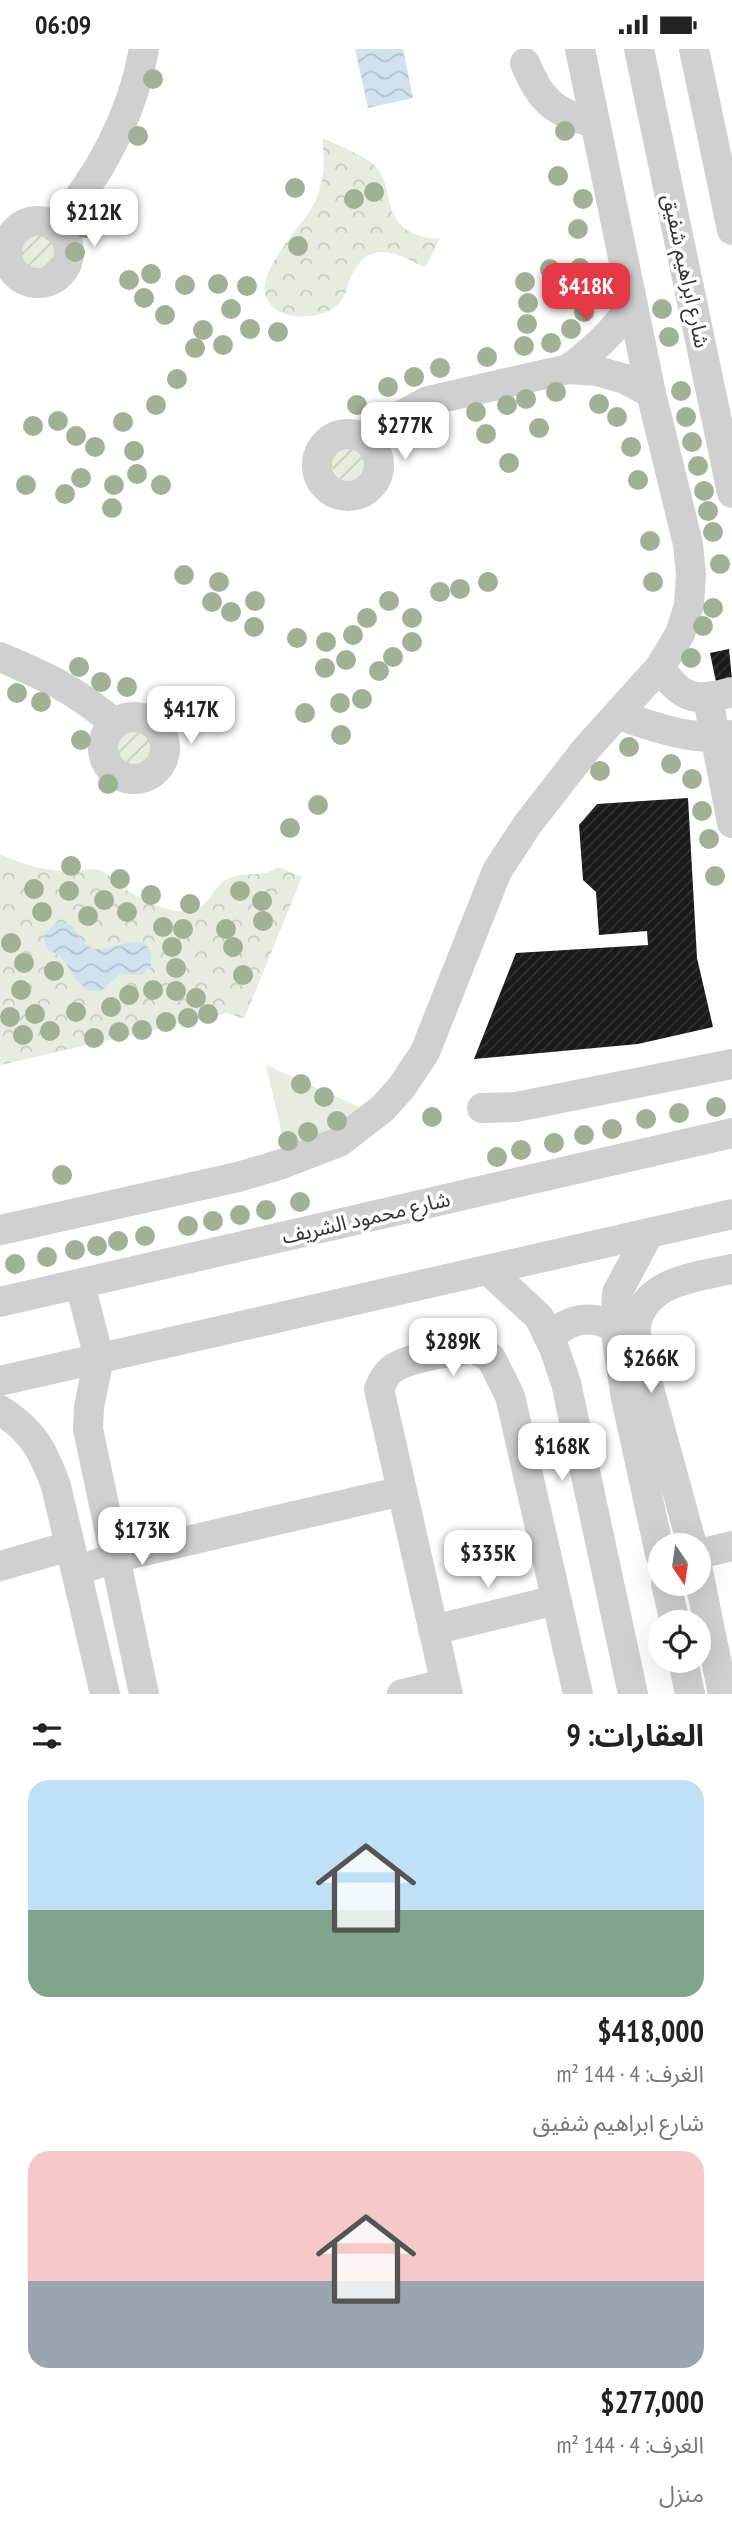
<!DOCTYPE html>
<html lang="ar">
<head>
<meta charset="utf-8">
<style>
	:root { --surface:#fff; --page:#f6f6f6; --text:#222; --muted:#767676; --accent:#e63946 }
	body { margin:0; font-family:"PT Sans Narrow","Noto Sans Arabic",sans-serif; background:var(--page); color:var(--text); direction:rtl; height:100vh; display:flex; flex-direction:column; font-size:26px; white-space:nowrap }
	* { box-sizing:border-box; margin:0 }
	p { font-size:23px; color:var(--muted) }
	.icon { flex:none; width:38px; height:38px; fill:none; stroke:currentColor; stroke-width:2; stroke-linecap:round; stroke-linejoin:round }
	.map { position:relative; height:1645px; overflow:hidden; direction:ltr }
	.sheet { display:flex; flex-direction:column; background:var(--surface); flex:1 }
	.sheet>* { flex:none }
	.needle { width:46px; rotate:167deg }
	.tools { position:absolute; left:648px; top:1484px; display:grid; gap:14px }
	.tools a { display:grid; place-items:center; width:63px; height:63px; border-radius:50%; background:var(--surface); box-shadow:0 7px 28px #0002; font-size:35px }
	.price { position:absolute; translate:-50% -60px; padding:0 16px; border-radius:14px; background:#fff; color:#222; font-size:23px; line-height:46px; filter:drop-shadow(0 2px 4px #0008) }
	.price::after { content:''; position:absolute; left:50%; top:42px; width:21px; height:16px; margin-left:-10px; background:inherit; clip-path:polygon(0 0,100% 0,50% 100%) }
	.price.selected { background:var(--accent); color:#fff }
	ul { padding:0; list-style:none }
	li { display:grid; align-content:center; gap:14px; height:371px; padding:0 28px }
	li span { display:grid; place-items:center; height:217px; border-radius:21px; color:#555 }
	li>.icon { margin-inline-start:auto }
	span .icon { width:126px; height:126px; fill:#fffc; stroke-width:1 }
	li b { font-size:30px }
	h2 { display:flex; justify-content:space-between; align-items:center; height:84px; padding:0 28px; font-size:30px }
	.status { display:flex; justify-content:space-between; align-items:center; height:49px; padding:0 35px; background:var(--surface); direction:ltr }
	.status svg { height:19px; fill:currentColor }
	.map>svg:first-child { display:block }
	.grass { fill:#e6ecdf }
	.forest { fill:url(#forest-crowns) }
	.garden { fill:url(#garden-furrows) }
	.water { fill:url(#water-waves) }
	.building { fill:url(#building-hatch) }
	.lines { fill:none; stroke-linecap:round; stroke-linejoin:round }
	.minor { stroke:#d0d0d0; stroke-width:30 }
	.tree { fill:#a2b095 }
	.labels { text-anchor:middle; stroke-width:7; stroke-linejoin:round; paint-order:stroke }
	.street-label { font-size:21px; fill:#333; stroke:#fff }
</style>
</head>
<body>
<div class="status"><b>06:09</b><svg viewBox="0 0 49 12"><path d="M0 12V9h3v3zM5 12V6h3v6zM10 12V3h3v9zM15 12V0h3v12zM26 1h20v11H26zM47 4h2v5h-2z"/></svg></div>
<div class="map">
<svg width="732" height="1645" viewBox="0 0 732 1645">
	<defs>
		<pattern id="forest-crowns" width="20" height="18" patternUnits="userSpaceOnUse" patternTransform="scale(1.75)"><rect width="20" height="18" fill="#e6ecdf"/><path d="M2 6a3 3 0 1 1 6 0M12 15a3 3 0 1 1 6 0" fill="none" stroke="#c6cbc0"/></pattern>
		<pattern id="garden-furrows" width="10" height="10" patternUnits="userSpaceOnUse" patternTransform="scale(1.75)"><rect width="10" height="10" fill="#e6ecdf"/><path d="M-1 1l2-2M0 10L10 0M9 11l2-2" fill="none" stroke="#c6cbc0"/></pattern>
		<pattern id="water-waves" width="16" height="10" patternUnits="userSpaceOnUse" patternTransform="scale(1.75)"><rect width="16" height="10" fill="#cfe2ee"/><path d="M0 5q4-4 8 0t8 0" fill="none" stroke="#b2c2cd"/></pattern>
		<pattern id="building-hatch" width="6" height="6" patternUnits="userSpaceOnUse" patternTransform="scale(1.75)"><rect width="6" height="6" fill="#1a1a1a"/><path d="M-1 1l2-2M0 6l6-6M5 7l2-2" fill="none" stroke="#333"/></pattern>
	</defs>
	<rect width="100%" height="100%" fill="#fff"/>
	<path class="grass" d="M266,1016L359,1058C339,1080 313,1090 285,1098Z"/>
	<g class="forest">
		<path d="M323,89C339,97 359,104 373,115C396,135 379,168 413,184C422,188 430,190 440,189L426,217L423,218C399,205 372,190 354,222C348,231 348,243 341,252C327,270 289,273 273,258C242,230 307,177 317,148C321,137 324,122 324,111C324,104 322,97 323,89Z"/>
		<path d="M0,805C20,815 45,822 67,822C78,822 89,819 100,821C108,824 114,832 121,837C141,850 172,869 196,860C210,855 214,837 227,830C245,821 263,830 278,818L302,828L244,970L227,964L0,1016Z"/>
	</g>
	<g class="garden">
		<circle cx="38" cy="203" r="17"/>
		<circle cx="349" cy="415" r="17"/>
		<circle cx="134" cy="699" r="17"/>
	</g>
	<g class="water">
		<polygon points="355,0 403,0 413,49 368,59"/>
		<path d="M58,873L71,876C80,885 82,897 95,900C111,903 157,874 151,918L141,926L120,925L101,942H88L77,932L63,910L47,899L44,891L46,883Z"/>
	</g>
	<g class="building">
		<polygon points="729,600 732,630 716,633 710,604"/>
		<polygon points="688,749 697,909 713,978 638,995 474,1010 516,904 648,896 647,882 599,886 596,843 583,831 579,776 597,755"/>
	</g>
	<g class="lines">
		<g class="minor">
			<polyline points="639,0 732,444"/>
			<polyline points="694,0 732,181"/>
			<path d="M525,14C540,52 556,65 595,74"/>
			<circle cx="38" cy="203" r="31"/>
			<path d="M55,178C100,128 132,66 144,0"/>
			<path d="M568,320C595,301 614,282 632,256"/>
			<circle cx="348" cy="416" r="31"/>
			<polyline points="371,394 400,367 428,352 568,320 597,322 625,330 651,344"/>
			<path d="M0,608C45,627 78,642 115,675"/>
			<path d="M660,618C681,651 697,653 732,643"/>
			<polyline points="708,650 732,774"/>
			<path d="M618,666C656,678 692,693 732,686"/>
			<circle cx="134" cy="699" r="31"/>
			<polyline points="482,1059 516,1058 732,1015"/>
			<polyline points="0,1181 238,1128 282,1115 339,1093 382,1060 401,1039 425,1003 497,822 527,776 587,699 660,618 680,585 689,556 691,525 688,495 651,344 580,0"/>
			<polyline points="649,1184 617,1244 615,1278 626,1349 660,1505"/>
			<polyline points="488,1221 539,1268 554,1299 566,1334 633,1645"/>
			<polyline points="80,1235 99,1309 89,1358 88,1380 144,1645"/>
			<polyline points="0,1253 732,1084"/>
			<path d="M550,1289C568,1269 591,1265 615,1278"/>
			<polyline points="0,1332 732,1165"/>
			<path d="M0,1361C33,1382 43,1401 56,1437L105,1645"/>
			<path d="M692,1496L638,1299C637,1292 635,1284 636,1277C643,1232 696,1228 732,1220"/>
			<polyline points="698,1505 732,1497"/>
			<polyline points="0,1517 70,1497"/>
			<polyline points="76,1522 114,1509 402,1442"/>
			<polyline points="698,1522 723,1645"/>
			<polyline points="666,1535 675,1573"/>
			<polyline points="433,1581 556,1551"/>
			<polyline points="683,1612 690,1645"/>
			<polyline points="402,1645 445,1635"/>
			<path d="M448,1645L379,1340C382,1333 385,1326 391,1321C407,1307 453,1303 474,1299L491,1309L510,1347L578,1645"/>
		</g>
	</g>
	<g class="tree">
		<circle cx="153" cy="30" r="10"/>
		<circle cx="565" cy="82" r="10"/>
		<circle cx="138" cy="87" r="10"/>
		<circle cx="558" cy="127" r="10"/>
		<circle cx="295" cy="139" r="10"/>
		<circle cx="374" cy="143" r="10"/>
		<circle cx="354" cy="150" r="10"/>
		<circle cx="583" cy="150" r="10"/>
		<circle cx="85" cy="179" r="10"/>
		<circle cx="578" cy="180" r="10"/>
		<circle cx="298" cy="197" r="10"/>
		<circle cx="75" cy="203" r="10"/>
		<circle cx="580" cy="219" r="10"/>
		<circle cx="550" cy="220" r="10"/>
		<circle cx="151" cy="225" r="10"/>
		<circle cx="129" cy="231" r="10"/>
		<circle cx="525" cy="233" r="10"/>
		<circle cx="218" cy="235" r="10"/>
		<circle cx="185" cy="236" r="10"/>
		<circle cx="247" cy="237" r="10"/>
		<circle cx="595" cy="239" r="10"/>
		<circle cx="144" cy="249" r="10"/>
		<circle cx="528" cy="254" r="10"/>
		<circle cx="231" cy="260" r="10"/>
		<circle cx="662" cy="260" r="10"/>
		<circle cx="584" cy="263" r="10"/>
		<circle cx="165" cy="266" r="10"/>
		<circle cx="527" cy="275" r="10"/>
		<circle cx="250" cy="280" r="10"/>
		<circle cx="571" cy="280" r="10"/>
		<circle cx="203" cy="281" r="10"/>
		<circle cx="278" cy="283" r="10"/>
		<circle cx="669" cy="288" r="10"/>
		<circle cx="551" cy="294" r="10"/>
		<circle cx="223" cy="296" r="10"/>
		<circle cx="524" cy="297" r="10"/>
		<circle cx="195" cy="299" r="10"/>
		<circle cx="487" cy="308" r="10"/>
		<circle cx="440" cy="319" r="10"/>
		<circle cx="414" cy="328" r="10"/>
		<circle cx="177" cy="330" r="10"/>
		<circle cx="388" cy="338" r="10"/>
		<circle cx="681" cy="342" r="10"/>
		<circle cx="556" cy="343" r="10"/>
		<circle cx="526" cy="350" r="10"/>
		<circle cx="599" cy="355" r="10"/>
		<circle cx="156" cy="356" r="10"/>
		<circle cx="357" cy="356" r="10"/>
		<circle cx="507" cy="356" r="10"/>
		<circle cx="476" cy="363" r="10"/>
		<circle cx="617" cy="368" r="10"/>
		<circle cx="686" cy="368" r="10"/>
		<circle cx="58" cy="372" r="10"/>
		<circle cx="123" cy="373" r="10"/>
		<circle cx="33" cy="377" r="10"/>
		<circle cx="539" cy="379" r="10"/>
		<circle cx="486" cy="385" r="10"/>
		<circle cx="76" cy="387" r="10"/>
		<circle cx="692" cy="393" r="10"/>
		<circle cx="95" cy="398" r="10"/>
		<circle cx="631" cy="398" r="10"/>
		<circle cx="134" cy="402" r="10"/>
		<circle cx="509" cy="414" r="10"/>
		<circle cx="698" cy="417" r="10"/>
		<circle cx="137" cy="425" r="10"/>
		<circle cx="81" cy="429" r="10"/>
		<circle cx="638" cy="431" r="10"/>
		<circle cx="26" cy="436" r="10"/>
		<circle cx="114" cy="436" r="10"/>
		<circle cx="161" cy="436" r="10"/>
		<circle cx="704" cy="442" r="10"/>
		<circle cx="65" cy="445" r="10"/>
		<circle cx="112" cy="459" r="10"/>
		<circle cx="708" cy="462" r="10"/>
		<circle cx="713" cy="483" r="10"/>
		<circle cx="650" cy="492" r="10"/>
		<circle cx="720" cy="515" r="10"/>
		<circle cx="184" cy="526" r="10"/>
		<circle cx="219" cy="533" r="10"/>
		<circle cx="488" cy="533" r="10"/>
		<circle cx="653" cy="533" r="10"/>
		<circle cx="460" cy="540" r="10"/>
		<circle cx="440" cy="543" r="10"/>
		<circle cx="255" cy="552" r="10"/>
		<circle cx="389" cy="552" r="10"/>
		<circle cx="212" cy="553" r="10"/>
		<circle cx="713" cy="559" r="10"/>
		<circle cx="231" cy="563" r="10"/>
		<circle cx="367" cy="569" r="10"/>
		<circle cx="412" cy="569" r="10"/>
		<circle cx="703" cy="577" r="10"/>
		<circle cx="254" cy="578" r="10"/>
		<circle cx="353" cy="586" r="10"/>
		<circle cx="297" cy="589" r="10"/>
		<circle cx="326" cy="593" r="10"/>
		<circle cx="412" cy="593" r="10"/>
		<circle cx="393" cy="608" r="10"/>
		<circle cx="691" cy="609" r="10"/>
		<circle cx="346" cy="611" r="10"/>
		<circle cx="79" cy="618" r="10"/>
		<circle cx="325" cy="619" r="10"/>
		<circle cx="379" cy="622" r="10"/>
		<circle cx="101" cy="633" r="10"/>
		<circle cx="127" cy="638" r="10"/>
		<circle cx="17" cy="644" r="10"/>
		<circle cx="362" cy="650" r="10"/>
		<circle cx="41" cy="653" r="10"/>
		<circle cx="340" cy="654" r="10"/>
		<circle cx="305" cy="664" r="10"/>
		<circle cx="341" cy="686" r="10"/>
		<circle cx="81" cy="691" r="10"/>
		<circle cx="629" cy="698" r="10"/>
		<circle cx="671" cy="715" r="10"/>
		<circle cx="600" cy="722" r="10"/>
		<circle cx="692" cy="730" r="10"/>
		<circle cx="108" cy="735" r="10"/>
		<circle cx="318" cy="756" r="10"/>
		<circle cx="702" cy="762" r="10"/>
		<circle cx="290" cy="779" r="10"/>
		<circle cx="709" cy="790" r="10"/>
		<circle cx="71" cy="817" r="10"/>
		<circle cx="715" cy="827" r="10"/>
		<circle cx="120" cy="830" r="10"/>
		<circle cx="34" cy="840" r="10"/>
		<circle cx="69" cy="842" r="10"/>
		<circle cx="240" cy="842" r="10"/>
		<circle cx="151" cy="846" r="10"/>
		<circle cx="104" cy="851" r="10"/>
		<circle cx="262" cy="852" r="10"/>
		<circle cx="190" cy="855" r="10"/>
		<circle cx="42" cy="863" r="10"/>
		<circle cx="127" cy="863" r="10"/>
		<circle cx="88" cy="867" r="10"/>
		<circle cx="263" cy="872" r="10"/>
		<circle cx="163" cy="878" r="10"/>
		<circle cx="183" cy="880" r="10"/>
		<circle cx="226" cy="880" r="10"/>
		<circle cx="11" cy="894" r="10"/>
		<circle cx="172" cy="898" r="10"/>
		<circle cx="233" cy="898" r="10"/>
		<circle cx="24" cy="914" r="10"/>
		<circle cx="176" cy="919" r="10"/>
		<circle cx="54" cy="922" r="10"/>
		<circle cx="243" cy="926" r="10"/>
		<circle cx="21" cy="941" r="10"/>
		<circle cx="153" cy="941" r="10"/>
		<circle cx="176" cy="942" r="10"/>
		<circle cx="129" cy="946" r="10"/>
		<circle cx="196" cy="949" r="10"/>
		<circle cx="111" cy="958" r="10"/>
		<circle cx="76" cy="963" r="10"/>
		<circle cx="35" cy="965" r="10"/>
		<circle cx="208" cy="965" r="10"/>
		<circle cx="10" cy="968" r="10"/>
		<circle cx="188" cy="969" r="10"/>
		<circle cx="166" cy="973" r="10"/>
		<circle cx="142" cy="981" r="10"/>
		<circle cx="50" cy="982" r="10"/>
		<circle cx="119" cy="983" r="10"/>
		<circle cx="23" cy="986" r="10"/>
		<circle cx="94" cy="989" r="10"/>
		<circle cx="301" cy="1035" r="10"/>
		<circle cx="324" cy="1048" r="10"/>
		<circle cx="716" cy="1058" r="10"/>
		<circle cx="679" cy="1064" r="10"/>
		<circle cx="432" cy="1068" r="10"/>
		<circle cx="646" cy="1070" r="10"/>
		<circle cx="337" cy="1072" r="10"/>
		<circle cx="612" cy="1080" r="10"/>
		<circle cx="308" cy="1083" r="10"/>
		<circle cx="584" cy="1086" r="10"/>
		<circle cx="288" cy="1092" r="10"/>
		<circle cx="554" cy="1094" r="10"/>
		<circle cx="521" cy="1101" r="10"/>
		<circle cx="497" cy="1108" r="10"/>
		<circle cx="62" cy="1126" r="10"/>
		<circle cx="300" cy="1153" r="10"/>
		<circle cx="266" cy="1161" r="10"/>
		<circle cx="240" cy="1166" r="10"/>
		<circle cx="213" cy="1172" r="10"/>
		<circle cx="188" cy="1177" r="10"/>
		<circle cx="145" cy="1187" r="10"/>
		<circle cx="118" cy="1192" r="10"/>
		<circle cx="97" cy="1197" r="10"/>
		<circle cx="75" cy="1201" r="10"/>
		<circle cx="47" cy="1208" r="10"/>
		<circle cx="15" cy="1215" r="10"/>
	</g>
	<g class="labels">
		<g class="street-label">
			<text transform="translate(686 222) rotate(78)" y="7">شارع ابراهيم شفيق</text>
			<text transform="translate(366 1169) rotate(-13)" y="7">شارع محمود الشريف</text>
		</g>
	</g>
</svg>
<div class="tools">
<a><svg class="needle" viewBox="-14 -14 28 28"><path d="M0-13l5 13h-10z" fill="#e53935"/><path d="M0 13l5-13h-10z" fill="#767676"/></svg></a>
<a><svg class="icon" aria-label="locate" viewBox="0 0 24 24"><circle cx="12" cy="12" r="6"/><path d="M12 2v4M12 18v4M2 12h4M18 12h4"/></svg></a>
</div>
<b class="price" style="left:94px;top:200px">$212K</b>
<b class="price selected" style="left:586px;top:274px">$418K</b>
<b class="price" style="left:405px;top:413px">$277K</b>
<b class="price" style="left:191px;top:697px">$417K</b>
<b class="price" style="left:453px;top:1329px">$289K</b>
<b class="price" style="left:651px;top:1346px">$266K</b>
<b class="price" style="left:562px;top:1434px">$168K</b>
<b class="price" style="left:142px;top:1518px">$173K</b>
<b class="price" style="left:488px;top:1541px">$335K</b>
</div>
<section class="sheet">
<h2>العقارات: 9<svg class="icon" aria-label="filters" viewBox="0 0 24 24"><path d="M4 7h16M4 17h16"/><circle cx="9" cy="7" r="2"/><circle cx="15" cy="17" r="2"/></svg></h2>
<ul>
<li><span style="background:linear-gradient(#bfe0f5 60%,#7fa58c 0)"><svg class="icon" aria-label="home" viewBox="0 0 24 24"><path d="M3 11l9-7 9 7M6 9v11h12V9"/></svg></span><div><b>$418,000</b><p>الغرف: 4 · 144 m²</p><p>شارع ابراهيم شفيق</p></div></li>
<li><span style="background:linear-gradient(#f6c9c9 60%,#9aa5b1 0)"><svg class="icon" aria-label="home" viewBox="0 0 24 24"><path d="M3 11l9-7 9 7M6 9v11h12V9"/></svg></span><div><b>$277,000</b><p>الغرف: 4 · 144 m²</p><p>منزل</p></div></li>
</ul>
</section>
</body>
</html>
